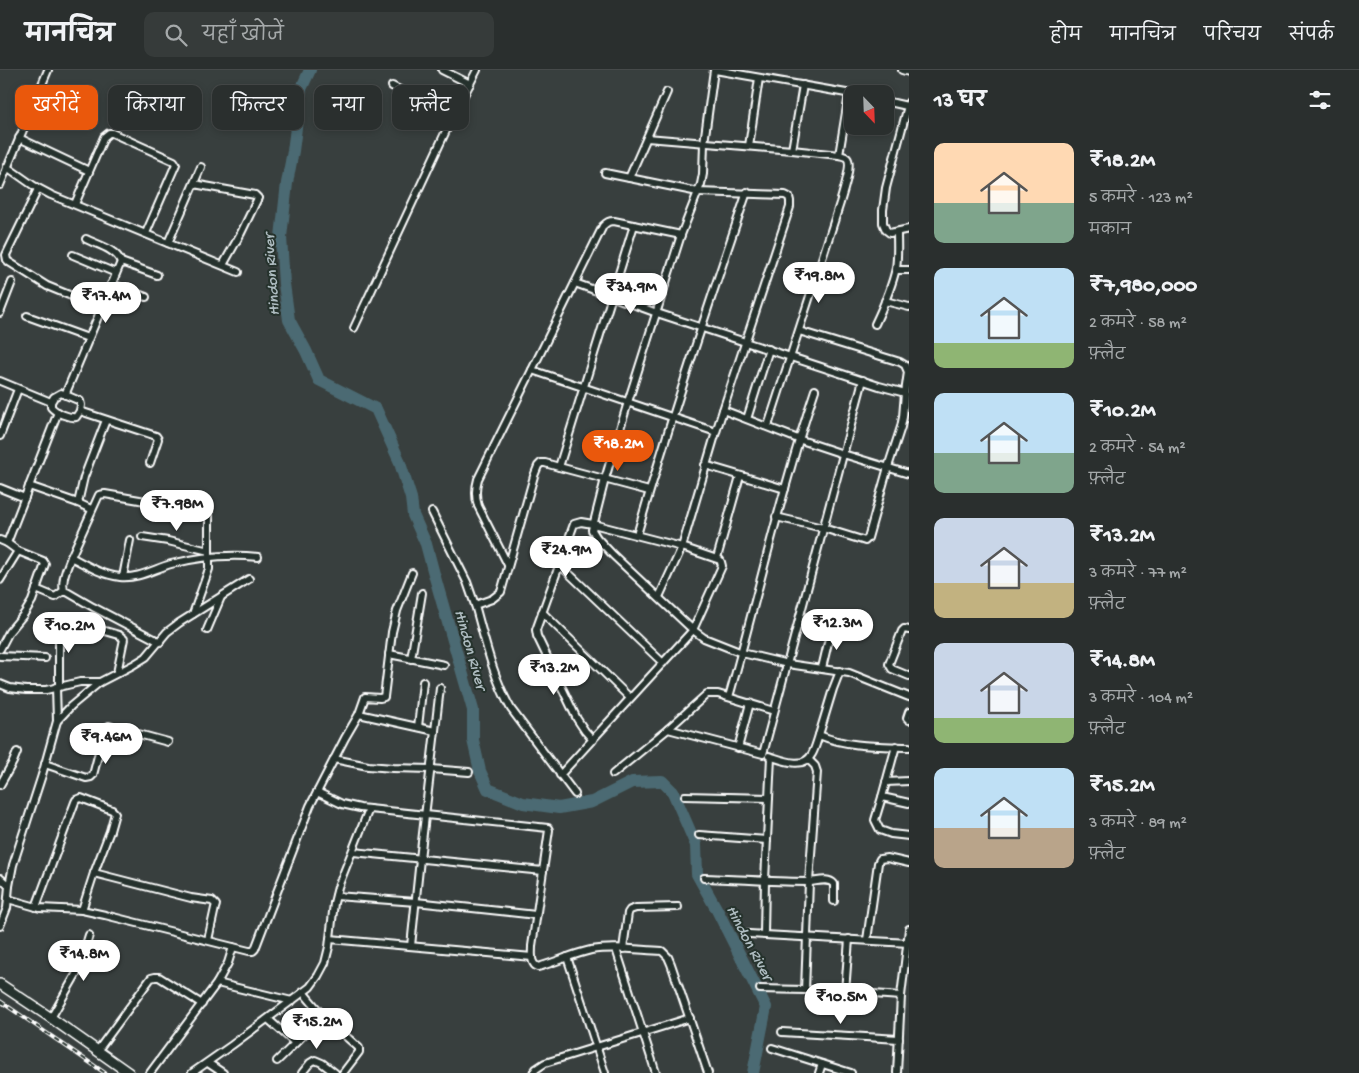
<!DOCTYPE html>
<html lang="hi">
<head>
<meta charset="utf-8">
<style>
	:root { --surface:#2a2f2e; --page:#363b3a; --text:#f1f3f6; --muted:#a5a9aa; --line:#464a4a; --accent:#ea580c }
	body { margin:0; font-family:"Gochi Hand","Playpen Sans Deva",sans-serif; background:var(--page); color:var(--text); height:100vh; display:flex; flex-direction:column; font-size:19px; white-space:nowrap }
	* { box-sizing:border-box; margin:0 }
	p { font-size:16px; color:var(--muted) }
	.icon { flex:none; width:28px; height:28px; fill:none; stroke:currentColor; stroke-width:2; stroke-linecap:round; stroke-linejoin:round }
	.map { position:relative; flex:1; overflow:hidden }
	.sheet { display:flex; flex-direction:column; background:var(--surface); width:450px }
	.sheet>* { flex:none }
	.top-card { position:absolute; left:15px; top:15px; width:475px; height:45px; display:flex; gap:10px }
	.needle { width:32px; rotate:157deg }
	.buttons { position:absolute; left:844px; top:15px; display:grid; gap:10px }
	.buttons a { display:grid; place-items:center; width:50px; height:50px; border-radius:10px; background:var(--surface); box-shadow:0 2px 8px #0003,0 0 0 1px var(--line); font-size:25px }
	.price { position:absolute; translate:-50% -42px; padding:0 11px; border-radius:18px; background:#fff; color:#222; font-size:16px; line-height:32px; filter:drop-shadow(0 1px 2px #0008) }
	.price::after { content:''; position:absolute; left:50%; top:30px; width:15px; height:11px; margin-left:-8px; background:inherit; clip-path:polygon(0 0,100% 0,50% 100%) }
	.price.active { background:var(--accent); color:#fff }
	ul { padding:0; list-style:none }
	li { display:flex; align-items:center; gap:15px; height:125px; padding:0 25px }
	li span { display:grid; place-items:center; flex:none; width:140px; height:100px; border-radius:10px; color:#555 }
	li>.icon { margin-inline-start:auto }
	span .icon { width:60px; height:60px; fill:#fffc; stroke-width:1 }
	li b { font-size:21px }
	h2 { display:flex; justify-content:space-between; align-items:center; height:60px; padding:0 25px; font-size:21px }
	.chip { padding:0 18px; border-radius:10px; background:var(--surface); box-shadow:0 2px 8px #0003,0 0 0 1px var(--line); font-size:18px; line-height:45px }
	.chip.active { background:var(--accent); color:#fff }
	header { display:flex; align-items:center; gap:30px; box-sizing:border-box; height:70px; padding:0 25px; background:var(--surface); border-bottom:1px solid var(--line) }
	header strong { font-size:24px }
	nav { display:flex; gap:28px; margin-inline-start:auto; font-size:18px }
	.search { width:350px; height:45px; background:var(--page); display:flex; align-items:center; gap:12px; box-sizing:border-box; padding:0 18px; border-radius:10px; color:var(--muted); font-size:19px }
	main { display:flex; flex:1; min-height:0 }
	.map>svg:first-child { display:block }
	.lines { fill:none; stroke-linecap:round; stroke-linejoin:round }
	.river { stroke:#4c6b73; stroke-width:12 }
	.street-casing { stroke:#fff; stroke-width:10 }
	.secondary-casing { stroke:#fff; stroke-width:12 }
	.street { stroke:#26332d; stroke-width:6 }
	.secondary { stroke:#26332d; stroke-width:9 }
	.rail-casing { stroke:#fff; stroke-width:4 }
	.rail { stroke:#26332d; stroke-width:2; stroke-dasharray:5.5; stroke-linecap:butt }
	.labels { text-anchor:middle; stroke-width:4; stroke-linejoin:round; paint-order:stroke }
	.water-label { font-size:16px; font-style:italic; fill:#aebcc0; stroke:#26332d }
</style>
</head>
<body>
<header>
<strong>मानचित्र</strong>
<div class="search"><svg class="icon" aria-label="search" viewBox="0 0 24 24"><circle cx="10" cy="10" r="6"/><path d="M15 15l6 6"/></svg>यहाँ खोजें</div>
<nav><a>होम</a><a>मानचित्र</a><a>परिचय</a><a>संपर्क</a></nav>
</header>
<main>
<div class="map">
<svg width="909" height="1003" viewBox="0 0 909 1003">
	<rect width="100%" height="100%" fill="#383f3e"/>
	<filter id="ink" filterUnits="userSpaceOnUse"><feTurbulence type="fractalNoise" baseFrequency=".02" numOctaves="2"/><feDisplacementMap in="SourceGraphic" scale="10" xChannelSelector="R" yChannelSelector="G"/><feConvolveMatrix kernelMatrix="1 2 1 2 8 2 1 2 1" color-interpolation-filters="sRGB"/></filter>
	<g filter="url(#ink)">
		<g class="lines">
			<polyline class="river" points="310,0 301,19 293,81 287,113 281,167 284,214 289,250 306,281 319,310 376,339 399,390 411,428 413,445 426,474 434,504 473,640 473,670 480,701 488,719 523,733 559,738 592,732 632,712 662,711 673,722 696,775 697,804 717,840 766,937 753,1003"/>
			<g class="street-casing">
				<g id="street">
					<polyline points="442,0 470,14"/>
					<polyline points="714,0 704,73 703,104 701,114 681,165 628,332 605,409 592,460 597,468 613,485 693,560 704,568 742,583 788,594 849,603 909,627"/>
					<polyline points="715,0 852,24"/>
					<polyline points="902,0 909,2"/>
					<polyline points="392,16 452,48"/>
					<polyline points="885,31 907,36"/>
					<polyline points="909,32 886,118 883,140 883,153 886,160 890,163 909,159"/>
					<polyline points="19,68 89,101"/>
					<path d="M647,68L792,80L839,85C842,86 845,86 847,88C853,94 842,125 840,133L768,356"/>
					<polyline points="749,76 759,8"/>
					<polyline points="792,80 803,15"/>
					<polyline points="839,85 849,24"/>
					<polyline points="7,97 34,116 51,125 238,202"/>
					<polyline points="605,103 698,122 785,125 789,127 790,131 790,137 723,340"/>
					<polyline points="629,108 667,22"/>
					<polyline points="194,114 255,125 258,128 241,163 223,195"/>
					<polyline points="0,115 48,0"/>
					<polyline points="38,119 6,185 7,190 9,192 47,216 101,238"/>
					<polyline points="75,134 104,67 109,63 112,63 174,91 176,94 146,163"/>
					<path d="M86,169C98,175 116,179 121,192"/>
					<polyline points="168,173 201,97"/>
					<polyline points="73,185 116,203"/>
					<polyline points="896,200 909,200"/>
					<polyline points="575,213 657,243 879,316 905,323 903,347 901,357 888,397 868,468 865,471 862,470 823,458 776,447"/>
					<polyline points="111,214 146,227"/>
					<polyline points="885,231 909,237"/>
					<polyline points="0,243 12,212"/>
					<polyline points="27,246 88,268"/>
					<path d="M875,254C883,237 892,217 896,198C898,186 897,174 897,162"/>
					<polyline points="354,258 452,48 477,0"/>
					<polyline points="799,261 900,292 905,295 908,302 905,323"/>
					<path d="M532,300L603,156C607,152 609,151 614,151L681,165"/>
					<path d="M0,311L51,332V337C56,343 69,348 76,347L80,341L156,366L158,369L150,393"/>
					<polyline points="65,325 121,192 157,205"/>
					<polyline points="51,332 54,327 61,323 80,331 81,335 80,341"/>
					<polyline points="747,349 769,279"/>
					<polyline points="0,366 18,319"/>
					<polyline points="705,395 785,419"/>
					<polyline points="559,397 634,155"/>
					<polyline points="29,416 78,433 91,439"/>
					<polyline points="0,418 25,428"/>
					<polyline points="78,433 84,407 106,350"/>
					<polyline points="432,442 467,512 475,535"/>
					<path d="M637,465C670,350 708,236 747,122"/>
					<polyline points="142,467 168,471 209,481"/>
					<polyline points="0,470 7,473"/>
					<polyline points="71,487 99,425 105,424 151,432"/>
					<polyline points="717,488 740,406"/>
					<path d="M508,495L478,436C475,426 475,419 478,409L532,300L716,362L723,340L798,369L843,384L909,404"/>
					<polyline points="560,495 663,593"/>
					<polyline points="123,507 130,470"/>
					<polyline points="0,510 18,481"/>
					<polyline points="36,519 55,527 62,522 67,522 93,537 160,572"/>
					<path d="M64,522C61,509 67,498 71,487C86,495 102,505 120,507C138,509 154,499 171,494C199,487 229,484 258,487"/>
					<polyline points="659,527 682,477 716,362"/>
					<polyline points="542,542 630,628"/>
					<polyline points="193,544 209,499 209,437"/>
					<polyline points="207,560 221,527"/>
					<polyline points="909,560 904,559 902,561 889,594 892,599 909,606"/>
					<polyline points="105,561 119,565 124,569 117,603"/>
					<polyline points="0,579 9,562 24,544 32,531 45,494 43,491 18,481 7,473 58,342"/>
					<polyline points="389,584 444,595"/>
					<polyline points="0,586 45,588"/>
					<polyline points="411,589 422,523"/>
					<polyline points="822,598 831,560"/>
					<path d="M840,601L833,619L819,665C847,677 879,676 909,677"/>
					<polyline points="0,614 10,618 26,620 46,620 80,612 100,612"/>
					<polyline points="56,617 57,651"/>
					<polyline points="59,617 59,571 61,563 68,549"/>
					<path d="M729,627C758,525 781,421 815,320"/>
					<polyline points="909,642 907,648 909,650"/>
					<polyline points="359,644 435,661"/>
					<polyline points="418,657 423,612"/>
					<polyline points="668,659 707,624 718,624 774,641"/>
					<polyline points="738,678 750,633"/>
					<path d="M769,686C782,690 804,700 812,684C815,679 817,671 819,665"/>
					<polyline points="334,689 368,696 393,698 431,699 469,702"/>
					<polyline points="809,690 815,696 817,702 809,812 805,920 845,922 901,926"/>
					<polyline points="45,694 86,708 91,707 93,705 105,659 109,656 168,672"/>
					<polyline points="613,704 668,659 763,684 863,310"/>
					<polyline points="560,705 693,560 722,496 721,492 720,490 682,477 593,454 581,452 574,454 536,560 537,566 577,649 585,661 593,670"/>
					<polyline points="886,712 909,711"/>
					<polyline points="0,715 13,692 17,682"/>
					<path d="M317,722L342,734L360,738L548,758L549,760L532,876C532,884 530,894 538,897C556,892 573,884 591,880C614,876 639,880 662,881L668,887L671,894L708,1003"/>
					<path d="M575,724L511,639C493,607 485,571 475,535L492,529L501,522L534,406L538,396L541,393H545L559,397L649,421"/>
					<polyline points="685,726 769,728"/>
					<polyline points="882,727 896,676"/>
					<polyline points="909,733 882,727 875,750 880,760 891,764 909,766"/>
					<polyline points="699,765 767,770"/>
					<polyline points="353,782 543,801"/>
					<polyline points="94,803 191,828 212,831 216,835 215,838 208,870"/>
					<polyline points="0,808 9,816 7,838 0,856"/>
					<path d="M704,808C739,809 773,812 808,812C816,812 828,807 834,814V831"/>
					<polyline points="9,816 13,795 42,705 57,651 71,636 100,612 133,595 146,587 167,562 179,553 249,509"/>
					<polyline points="336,826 416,832 536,845"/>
					<polyline points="8,829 40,838 82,840 105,845 249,881 253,881 255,879 310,736 345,668 359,644 365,627 380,628 384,627 392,562 397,541 412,503"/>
					<polyline points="36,837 75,732 76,730 81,728 112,740 115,743 110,761 94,803 82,840"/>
					<polyline points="749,864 909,873"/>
					<polyline points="764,864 765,810 771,687"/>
					<polyline points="330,869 532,887"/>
					<polyline points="867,870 878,793 880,789 887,788 909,793"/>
					<polyline points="411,876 420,789 440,618"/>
					<polyline points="616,879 656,1003"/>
					<polyline points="623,879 628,843 630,840 636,838 678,837"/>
					<polyline points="567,887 605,1003"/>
					<polyline points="217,913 292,931"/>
					<polyline points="760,919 805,920"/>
					<polyline points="303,922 323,946 359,978 359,982 343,1003"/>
					<polyline points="845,922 849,869"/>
					<polyline points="51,948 78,901 89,865"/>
					<polyline points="268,949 295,973"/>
					<polyline points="782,962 899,969"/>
					<polyline points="772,978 851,1003"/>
					<polyline points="98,980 151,908 155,907 159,907 202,934"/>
					<polyline points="277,991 323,946"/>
					<polyline points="208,993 223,1003"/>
					<polyline points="150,1003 217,913 228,893 233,877"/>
					<polyline points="192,1003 232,975 298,926 310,917 318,906 325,893 329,877 334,833 338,817 369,739"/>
					<polyline points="302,1003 310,993 315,990 322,993 335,1003"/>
					<polyline points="533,1003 536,999 545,993 690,948"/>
					<polyline points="819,1003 822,994"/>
					<polyline points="897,1003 901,926 909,859"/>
				</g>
			</g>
			<g class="secondary-casing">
				<polyline id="secondary" points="0,914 51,948 129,1003"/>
			</g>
			<use href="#street" class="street"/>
			<use href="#secondary" class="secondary"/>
			<g class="rail-casing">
				<polyline id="rail" points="0,931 105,1003"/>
			</g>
			<use href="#rail" class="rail"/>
		</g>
	</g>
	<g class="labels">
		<g class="water-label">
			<text transform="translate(270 205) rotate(-94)" y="6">Hindon River</text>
			<text transform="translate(472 579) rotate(74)" y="6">Hindon River</text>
			<text transform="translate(751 872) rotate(62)" y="6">Hindon River</text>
		</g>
	</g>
</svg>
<div class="buttons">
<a><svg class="needle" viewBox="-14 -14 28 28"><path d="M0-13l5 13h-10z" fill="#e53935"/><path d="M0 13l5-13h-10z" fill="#a5a9aa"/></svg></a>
</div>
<b class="price" style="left:819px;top:234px">₹19.8M</b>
<b class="price" style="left:631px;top:245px">₹34.9M</b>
<b class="price" style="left:106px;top:254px">₹17.4M</b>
<b class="price active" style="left:618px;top:402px">₹18.2M</b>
<b class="price" style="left:177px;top:462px">₹7.98M</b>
<b class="price" style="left:566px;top:508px">₹24.9M</b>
<b class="price" style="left:837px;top:581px">₹12.3M</b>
<b class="price" style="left:69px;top:584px">₹10.2M</b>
<b class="price" style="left:554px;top:626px">₹13.2M</b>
<b class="price" style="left:106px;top:695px">₹9.46M</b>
<b class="price" style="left:84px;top:912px">₹14.8M</b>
<b class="price" style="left:841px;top:955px">₹10.5M</b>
<b class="price" style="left:317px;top:980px">₹15.2M</b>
<div class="top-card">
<a class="chip active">खरीदें</a>
<a class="chip">किराया</a>
<a class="chip">फ़िल्टर</a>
<a class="chip">नया</a>
<a class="chip">फ़्लैट</a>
</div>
</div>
<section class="sheet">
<h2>13 घर<svg class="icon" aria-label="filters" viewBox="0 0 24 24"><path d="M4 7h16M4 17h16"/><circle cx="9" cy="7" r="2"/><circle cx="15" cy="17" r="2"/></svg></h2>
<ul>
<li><span style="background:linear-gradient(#ffd9b3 60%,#7fa58c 0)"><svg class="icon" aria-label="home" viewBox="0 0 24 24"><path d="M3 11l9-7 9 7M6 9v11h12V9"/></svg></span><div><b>₹18.2M</b><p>5 कमरे · 123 m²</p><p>मकान</p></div></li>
<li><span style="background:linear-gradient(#bfe0f5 75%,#8fb573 0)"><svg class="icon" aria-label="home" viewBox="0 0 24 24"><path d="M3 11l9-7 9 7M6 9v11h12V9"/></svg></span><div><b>₹7,980,000</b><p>2 कमरे · 58 m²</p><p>फ़्लैट</p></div></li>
<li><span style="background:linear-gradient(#bfe0f5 60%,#7fa58c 0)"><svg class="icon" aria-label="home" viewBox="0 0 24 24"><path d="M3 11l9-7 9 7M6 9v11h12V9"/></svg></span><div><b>₹10.2M</b><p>2 कमरे · 54 m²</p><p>फ़्लैट</p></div></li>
<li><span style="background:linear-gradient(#c9d6e8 65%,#c2b280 0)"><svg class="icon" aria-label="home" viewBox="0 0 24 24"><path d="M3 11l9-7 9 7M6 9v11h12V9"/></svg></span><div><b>₹13.2M</b><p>3 कमरे · 77 m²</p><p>फ़्लैट</p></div></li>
<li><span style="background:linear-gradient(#c9d6e8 75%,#8fb573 0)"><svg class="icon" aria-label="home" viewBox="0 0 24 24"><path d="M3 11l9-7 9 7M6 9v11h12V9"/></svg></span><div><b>₹14.8M</b><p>3 कमरे · 104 m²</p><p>फ़्लैट</p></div></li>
<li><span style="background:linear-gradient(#bfe0f5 60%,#b9a48a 0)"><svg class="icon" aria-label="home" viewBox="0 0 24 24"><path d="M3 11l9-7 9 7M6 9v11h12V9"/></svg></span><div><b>₹15.2M</b><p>3 कमरे · 89 m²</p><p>फ़्लैट</p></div></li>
</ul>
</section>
</main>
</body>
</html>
